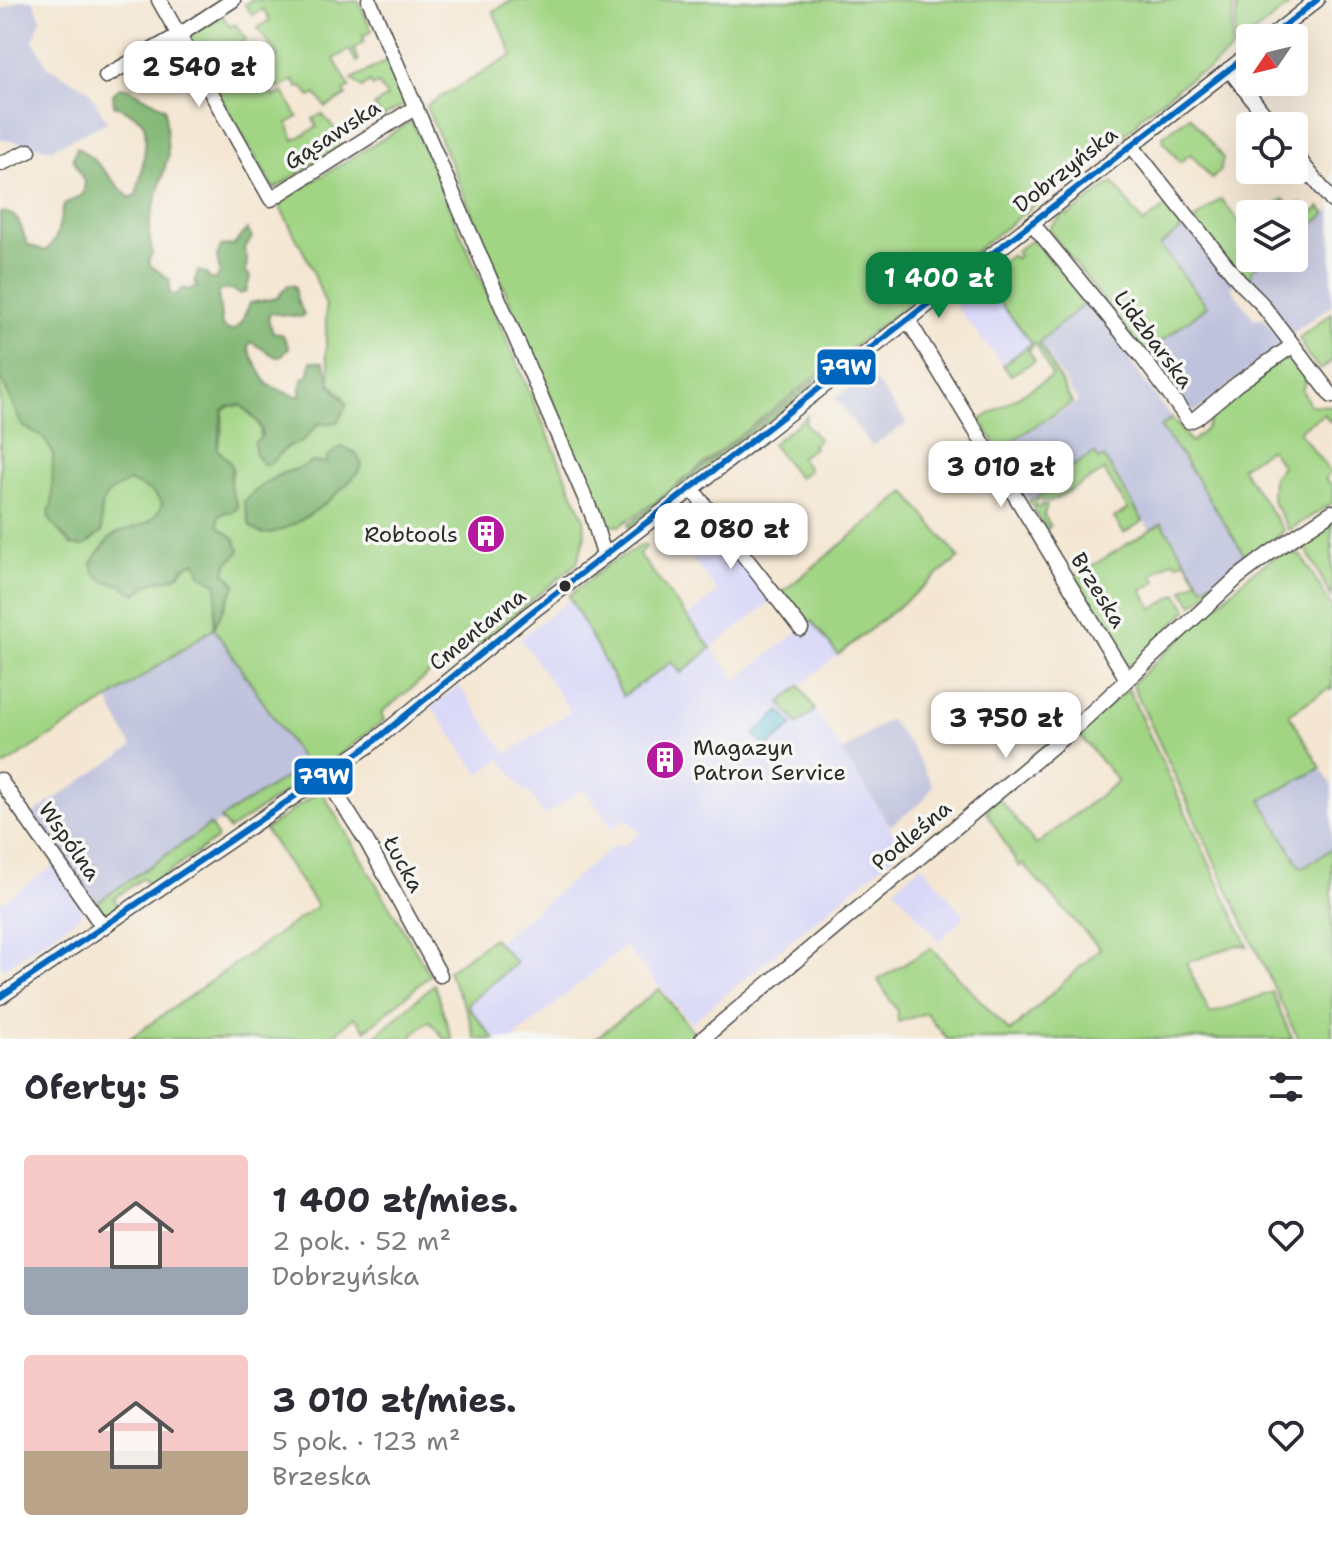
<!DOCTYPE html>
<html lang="pl">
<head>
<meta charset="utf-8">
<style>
	:root { --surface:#fff; --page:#f7f7f7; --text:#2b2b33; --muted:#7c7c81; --accent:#0b8043 }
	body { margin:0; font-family:"Shantell Sans",sans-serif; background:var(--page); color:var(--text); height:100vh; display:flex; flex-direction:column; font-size:30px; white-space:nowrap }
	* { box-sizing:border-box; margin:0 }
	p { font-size:26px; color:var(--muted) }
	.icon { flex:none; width:44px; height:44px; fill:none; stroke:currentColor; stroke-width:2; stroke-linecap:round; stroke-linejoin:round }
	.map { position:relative; height:1039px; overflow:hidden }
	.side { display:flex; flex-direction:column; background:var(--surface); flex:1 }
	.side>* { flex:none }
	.needle { width:52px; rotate:235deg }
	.controls { position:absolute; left:1236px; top:24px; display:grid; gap:16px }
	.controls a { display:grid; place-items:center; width:72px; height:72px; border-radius:8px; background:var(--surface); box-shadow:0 8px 32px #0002; font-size:40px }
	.price { position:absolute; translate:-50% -68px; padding:0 18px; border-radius:16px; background:#fff; color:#222; font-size:26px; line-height:52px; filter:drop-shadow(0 2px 4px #0008) }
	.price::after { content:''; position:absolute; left:50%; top:48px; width:24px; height:18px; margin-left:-12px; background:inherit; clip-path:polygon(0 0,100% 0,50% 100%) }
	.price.current { background:var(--accent); color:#fff }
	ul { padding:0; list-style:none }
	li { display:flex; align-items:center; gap:24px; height:200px; padding:0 24px }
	li span { display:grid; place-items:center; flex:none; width:224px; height:160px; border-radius:8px; color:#555 }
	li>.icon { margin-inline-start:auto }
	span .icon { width:96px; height:96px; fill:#fffc; stroke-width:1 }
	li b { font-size:34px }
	h2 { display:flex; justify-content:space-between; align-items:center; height:96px; padding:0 24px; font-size:34px }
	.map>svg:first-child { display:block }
	.built { fill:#d8d7f8 }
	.industrial { fill:#bfc2dd }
	.green { fill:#a1d584; stroke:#668058; stroke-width:2 }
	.forest { fill:#80b672; stroke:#56704e; stroke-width:2 }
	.water { fill:#56bcd4; stroke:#407480; stroke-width:2 }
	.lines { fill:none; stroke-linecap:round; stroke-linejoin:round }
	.minor-casing { stroke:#494744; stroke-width:17 }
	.minor { stroke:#fff; stroke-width:14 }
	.bus-1-casing { stroke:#f6f6f2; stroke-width:12 }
	.bus-1 { stroke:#0065bd; stroke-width:6 }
	.bus-dot { fill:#2b2b2b; stroke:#f6f6f2; stroke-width:3 }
	.labels { text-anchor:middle; stroke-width:7; stroke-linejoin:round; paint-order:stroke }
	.street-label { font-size:22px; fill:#2b2b2b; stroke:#f6f6f2 }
	.poi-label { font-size:22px; fill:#2b2b2b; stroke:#f6f6f2; text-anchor:end }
	.line-badge { stroke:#f6f6f2; stroke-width:3 }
	.badge-label { font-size:22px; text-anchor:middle; font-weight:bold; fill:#fff }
</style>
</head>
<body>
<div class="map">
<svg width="1332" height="1039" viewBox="0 0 1332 1039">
	<rect width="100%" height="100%" fill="#f6f6f2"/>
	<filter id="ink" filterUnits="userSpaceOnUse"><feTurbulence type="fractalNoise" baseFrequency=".0125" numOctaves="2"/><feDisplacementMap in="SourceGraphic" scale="16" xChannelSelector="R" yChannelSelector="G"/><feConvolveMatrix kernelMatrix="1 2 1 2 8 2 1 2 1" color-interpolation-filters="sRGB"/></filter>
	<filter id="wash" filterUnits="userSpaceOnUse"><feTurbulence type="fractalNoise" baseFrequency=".006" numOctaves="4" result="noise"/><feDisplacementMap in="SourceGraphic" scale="32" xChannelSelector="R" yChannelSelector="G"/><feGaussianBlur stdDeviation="1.8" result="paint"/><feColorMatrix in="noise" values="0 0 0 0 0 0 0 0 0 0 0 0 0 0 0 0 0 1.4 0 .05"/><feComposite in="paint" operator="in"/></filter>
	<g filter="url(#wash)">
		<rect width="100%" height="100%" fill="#f4e6d2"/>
		<g class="built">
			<polygon points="984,283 1032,343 1003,365 955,306"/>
			<polygon points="700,506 773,600 712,648 737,680 811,621 838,655 800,686 903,848 691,1023 625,946 513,1039 494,1039 469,1008 469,1003 516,963 497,942 615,845 625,845 640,833 626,818 613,829 584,789 544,816 530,793 524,791 501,759 479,774 432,707 459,685 507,754 570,711 520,638 570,599 623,696 673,662 681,672 711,648 687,617 718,592 669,530"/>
			<polygon points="922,865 965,916 939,941 894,888"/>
			<polygon points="54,866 83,908 81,915 3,969 0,965 0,903"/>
		</g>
		<g class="industrial">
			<polygon points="20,0 33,0 41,19 33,40 48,67 88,89 107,122 51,149 0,139 0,10"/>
			<polygon points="1331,210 1332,305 1292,334 1247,274 1268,258 1294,258 1294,238"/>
			<polygon points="1189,223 1236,284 1231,288 1254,319 1263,318 1282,344 1198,410 1193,411 1187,409 1165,379 1166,373 1159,364 1154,365 1145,354 1206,306 1160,245"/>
			<polygon points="1090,299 1135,356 1130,362 1171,417 1160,427 1186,462 1247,558 1203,587 1162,524 1150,530 1105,457 1029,501 999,449 1078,402 1039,342"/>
			<polygon points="870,374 907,423 872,446 835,398"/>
			<polygon points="214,628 306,765 96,903 59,854 63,847 59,838 49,840 31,815 132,747 108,700"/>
			<polygon points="889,719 913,749 933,786 923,801 890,826 842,752"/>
			<polygon points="1321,768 1332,786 1332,849 1301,868 1261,800"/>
		</g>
		<g class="green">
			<polygon points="251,0 336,0 338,3 358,0 372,31 362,36 365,41 353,49 359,60 357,62 349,50 334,59 350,87 344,91 346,96 326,107 316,94 310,97 302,86 298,88 293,80 280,88 277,85 269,91 274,97 283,92 298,117 288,123 294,140 317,127 313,119 322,114 339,134 336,137 341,146 274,189 185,37 222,15 230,27 235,24 246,39 226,56 233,68 258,52 267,64 278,57 258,28 270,20 263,9 252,15 245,4"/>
			<polygon points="513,0 1233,0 1231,51 1205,72 1196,74 1141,116 1135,126 655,502 619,526 606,523 602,516 426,106 513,55 493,11"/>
			<polygon points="1237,0 1296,0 1234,49"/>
			<polygon points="387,61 407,103 383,117 374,106 387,97 378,84 373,86 370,82 362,88 352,79"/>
			<polygon points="1190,116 1223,158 1220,171 1212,179 1191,154 1180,162 1164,142 1163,136"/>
			<path d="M412,121L584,518L585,536L577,563L480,643L469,641L381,713L384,720L334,759L229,830L220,819L305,765L214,628L108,700L0,768V355L116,443L229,578L225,572L234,538L219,527L218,516L238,506L229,485L233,470L217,449L222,431L223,410L230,406L241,405C261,425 265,426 256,455L263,464L271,463L288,446L302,441L318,424L333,423L343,396L330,383L329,364L326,356V306L310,264L278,203Z"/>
			<polygon points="1113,182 1143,223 1172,202 1189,223 1160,246 1207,306 1145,354 1052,234 1050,227 1065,213 1068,216"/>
			<polygon points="1221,199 1250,236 1248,255 1257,266 1251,270 1251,282 1246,276 1237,274 1194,220"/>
			<polygon points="1283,199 1293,209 1301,203 1310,215 1320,207 1326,214 1294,238 1294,214 1275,214 1277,211 1274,206"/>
			<polygon points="1030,241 1037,243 1052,263 1055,261 1090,299 1039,342 1072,403 999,449 980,420 1052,376 1036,343 1028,350 1035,361 1011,375 1003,365 1032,343 984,283 990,272 993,276 998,272 995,268 1011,255 1015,259 1019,256 1016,251"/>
			<polygon points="1332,313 1332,361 1320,370 1306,353 1299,338"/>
			<polygon points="878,332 880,335 630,528 628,525"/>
			<polygon points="1289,352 1307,378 1302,390 1310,405 1332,406 1332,420 1329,421 1324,414 1301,429 1300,433 1330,472 1325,479 1332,485 1332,503 1289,530 1272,500 1273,477 1282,466 1270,449 1241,467 1284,531 1193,605 1183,590 1198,580 1185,560 1177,564 1174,560 1153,574 1157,581 1142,591 1153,609 1177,594 1188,610 1128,668 1075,576 1162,523 1203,587 1247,559 1186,462 1160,427 1172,418 1191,442 1206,429 1216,408"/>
			<polygon points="807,416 805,423 819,440 812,445 814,448 800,457 809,470 799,478 772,444"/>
			<polygon points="1095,453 1099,460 1104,457 1143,521 1124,533 1114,518 1128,509 1104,471 1050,502 1037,499 1035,506 1041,508 1042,504 1047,505 1044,515 1050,526 1047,530 1029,501 1048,491 1046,486 1065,477 1063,472"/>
			<polygon points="906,492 959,558 838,655 812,621 804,627 780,594"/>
			<polygon points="1332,519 1332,598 1301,540"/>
			<polygon points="644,544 646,547 639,554 711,648 681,673 672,662 623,696 569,596 607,565"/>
			<polygon points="1287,549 1302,557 1332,607 1332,691 1329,688 1289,714 1321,768 1261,800 1301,868 1332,849 1332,1039 1298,1039 1132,684 1251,573"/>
			<polygon points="800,686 815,710 798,724 780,703"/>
			<polygon points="1128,689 1248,946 1237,945 1186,963 1210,1014 1272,992 1292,1039 947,1039 926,1013 898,1022 897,1011 878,980 931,948 1010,1032 1100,949 1023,864 1019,867 986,811 998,797 1036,845 1118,781 1078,733"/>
			<polygon points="321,790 430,975 366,1030 354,1017 329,1039 129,1039 317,906 265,830"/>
			<polygon points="210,825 217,836 216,839 149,886 143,878 114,898 118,906 107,913 102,912 96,903"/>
			<polygon points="493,938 516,963 469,1003 469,1008 494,1039 475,1039 468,1013 448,971"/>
			<polygon points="434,984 452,1039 445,1039 429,1021 413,1034 412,1039 372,1039"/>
			<polygon points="659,989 696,1035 691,1039 595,1039"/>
		</g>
		<g class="forest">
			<path d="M121,87L130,89L165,108L168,156L150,220L149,233L152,253L149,259L150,265L170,280L169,292L175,296L183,288L187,290L197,287L195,280L198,271L206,273L210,279H216L220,273L217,256L221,246L234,245L247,229L252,238L244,249L247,259L246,271L250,277L246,292L239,294L231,289L221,290L218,294L222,326L228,330H234L241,323L250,303L277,298L288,285L295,286L297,300L304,314L301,317L270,313L268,320L273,332L283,335L289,348L282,356L276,357L251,342L248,346C250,355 263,377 268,385C279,388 289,397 300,396L302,379L309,375L311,361L323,362C328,370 327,375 330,383C333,392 343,396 347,405L337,422L318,424L302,442L288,446L271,463L262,464L256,455L254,443L262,436C263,422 250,414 241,405L230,406L223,410L217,449C244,474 225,465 231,488C232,494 236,501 238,507L232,513L225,512L218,517L219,527L234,538L240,551L227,564L225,572L236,584L214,628L217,584L200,574L196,562L184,567C177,582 167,578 154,582C148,584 141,590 136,594L119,584L106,582L94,573L92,563C99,553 107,538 117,533C137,525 155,527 162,503L153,492L129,481C99,498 100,499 102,532L84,546L72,545C64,535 52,527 48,515L52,505L53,453L42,436L22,426L0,376V212C22,213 20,229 28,245L45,251C61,238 58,223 64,205L83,194L85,183L73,158L77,147C99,160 111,181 130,198L136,195C140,182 151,132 142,121C136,114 122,109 114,105L113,94Z"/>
			<path d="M341,447L355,452L362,465C353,486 286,539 261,533C260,533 251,527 250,526L244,502C255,490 266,481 281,474C292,469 301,470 311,462L326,463L328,456Z"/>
		</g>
		<polygon class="water" points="781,711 793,726 766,748 754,734"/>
	</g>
	<g filter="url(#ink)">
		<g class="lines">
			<g class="minor-casing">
				<g id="minor">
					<polyline points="159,0 271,199 416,107"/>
					<polyline points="369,0 592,514 604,555"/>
					<polyline points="1269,38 1317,0"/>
					<polyline points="1229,69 1273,126"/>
					<polyline points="106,76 179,35 233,0"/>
					<polyline points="1131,145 1239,281 1260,302 1332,396"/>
					<polyline points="1294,153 1332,201"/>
					<polyline points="0,164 29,151"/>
					<polyline points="1032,223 1142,357 1189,421 1196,418 1237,384 1292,346"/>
					<polyline points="908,320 1127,679"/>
					<polyline points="692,489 801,629"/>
					<polyline points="325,776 367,842 440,975"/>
					<polyline points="0,780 103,927"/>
					<polyline points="0,997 367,747 529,614 692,489 1250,53"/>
					<polyline points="702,1039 1078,725 1237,578 1270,553 1332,512"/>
				</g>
			</g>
			<use href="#minor" class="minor"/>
			<g class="bus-1-casing">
				<g id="bus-1">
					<polyline points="1269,38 1317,0"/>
					<polyline points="0,997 367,747 529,614 1250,53"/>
				</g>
			</g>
			<use href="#bus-1" class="bus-1"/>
		</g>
	</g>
	<defs>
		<g id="building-disc" transform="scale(2)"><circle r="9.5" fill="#b5179e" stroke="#f6f6f2"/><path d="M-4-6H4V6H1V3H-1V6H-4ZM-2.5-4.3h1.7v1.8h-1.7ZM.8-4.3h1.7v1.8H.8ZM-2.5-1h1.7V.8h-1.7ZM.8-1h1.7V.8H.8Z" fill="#fff"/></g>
	</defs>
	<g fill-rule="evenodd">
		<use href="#building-disc" x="486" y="534"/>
		<use href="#building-disc" x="665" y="760"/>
	</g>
	<circle class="bus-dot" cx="565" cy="586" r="7"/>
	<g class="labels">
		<g class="street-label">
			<text transform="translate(332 134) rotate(-33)" y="8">Gąsawska</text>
			<text transform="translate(1065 169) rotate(-38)" y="8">Dobrzyńska</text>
			<text transform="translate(1154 339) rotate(53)" y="8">Lidzbarska</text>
			<text transform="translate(1099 590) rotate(58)" y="8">Brzeska</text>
			<text transform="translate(477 629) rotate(-39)" y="8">Cmentarna</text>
			<text transform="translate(911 835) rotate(-40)" y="8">Podleśna</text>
			<text transform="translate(70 841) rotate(55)" y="8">Wspólna</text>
			<text transform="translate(404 864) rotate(61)" y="8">Łucka</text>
		</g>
		<g class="poi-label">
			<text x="458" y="542">Robtools</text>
			<text x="693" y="755" text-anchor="start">Magazyn<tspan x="693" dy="25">Patron Service</tspan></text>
		</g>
	</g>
	<g class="line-badge">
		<rect x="816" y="348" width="61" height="38" rx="8" fill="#0065bd"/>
		<rect x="293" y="757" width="61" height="39" rx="8" fill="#0065bd"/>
	</g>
	<g class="badge-label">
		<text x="846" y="375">79W</text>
		<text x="324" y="784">79W</text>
	</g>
</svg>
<div class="controls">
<a><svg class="needle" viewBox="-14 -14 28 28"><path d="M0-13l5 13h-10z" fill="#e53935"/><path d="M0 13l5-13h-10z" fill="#7c7c81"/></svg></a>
<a><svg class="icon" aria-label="locate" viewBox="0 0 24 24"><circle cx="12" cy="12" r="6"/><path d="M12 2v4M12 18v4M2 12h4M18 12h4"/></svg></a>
<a><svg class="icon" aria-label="layers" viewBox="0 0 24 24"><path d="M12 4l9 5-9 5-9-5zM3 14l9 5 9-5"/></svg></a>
</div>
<b class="price" style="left:199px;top:109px">2 540 zł</b>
<b class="price current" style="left:939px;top:320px">1 400 zł</b>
<b class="price" style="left:1001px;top:509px">3 010 zł</b>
<b class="price" style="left:731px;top:571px">2 080 zł</b>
<b class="price" style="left:1006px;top:760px">3 750 zł</b>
</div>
<section class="side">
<h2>Oferty: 5<svg class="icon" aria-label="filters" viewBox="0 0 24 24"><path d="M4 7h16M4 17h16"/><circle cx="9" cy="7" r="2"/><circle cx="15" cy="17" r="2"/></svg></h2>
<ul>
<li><span style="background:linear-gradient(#f6c9c9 70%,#9aa5b1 0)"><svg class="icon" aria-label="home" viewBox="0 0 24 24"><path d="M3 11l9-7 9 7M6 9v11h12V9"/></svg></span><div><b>1 400 zł/mies.</b><p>2 pok. · 52 m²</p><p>Dobrzyńska</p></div><svg class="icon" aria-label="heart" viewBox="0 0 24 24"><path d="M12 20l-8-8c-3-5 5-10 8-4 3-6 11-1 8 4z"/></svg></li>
<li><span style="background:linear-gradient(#f6c9c9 60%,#b9a48a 0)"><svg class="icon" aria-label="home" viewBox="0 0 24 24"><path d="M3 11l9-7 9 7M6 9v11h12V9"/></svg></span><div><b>3 010 zł/mies.</b><p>5 pok. · 123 m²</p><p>Brzeska</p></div><svg class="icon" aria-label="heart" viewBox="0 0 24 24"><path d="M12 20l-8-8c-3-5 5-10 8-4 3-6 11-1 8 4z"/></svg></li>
</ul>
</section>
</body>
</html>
